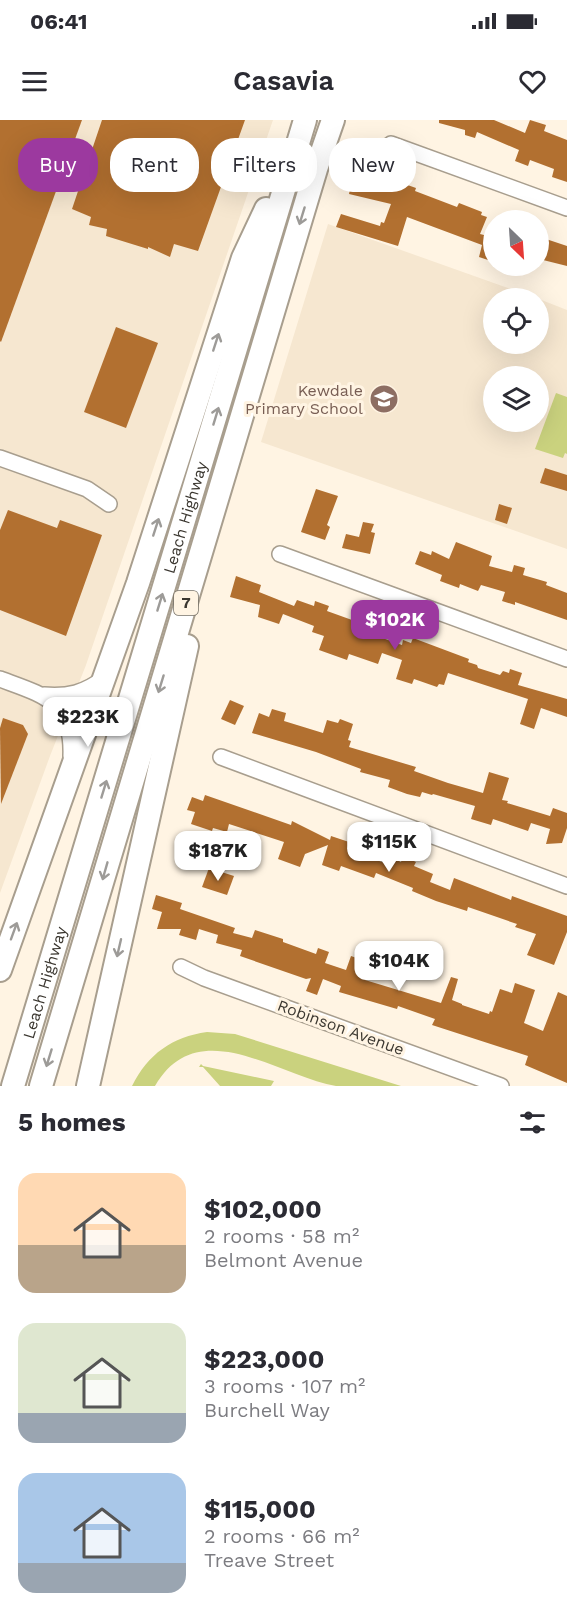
<!DOCTYPE html>
<html lang="en">
<head>
<meta charset="utf-8">
<style>
	:root { --surface:#fff; --page:#f7f7f7; --text:#2b2b33; --muted:#7c7c81; --accent:#9c399f }
	body { margin:0; font-family:"Work Sans",sans-serif; background:var(--page); color:var(--text); height:100vh; display:flex; flex-direction:column; font-size:22px; white-space:nowrap }
	* { box-sizing:border-box; margin:0 }
	p { font-size:20px; color:var(--muted) }
	.icon { flex:none; width:33px; height:33px; fill:none; stroke:currentColor; stroke-width:2; stroke-linecap:round; stroke-linejoin:round }
	.map { position:relative; height:966px; overflow:hidden }
	.sheet { display:flex; flex-direction:column; background:var(--surface); flex:1 }
	.sheet>* { flex:none }
	.top-card { position:absolute; left:18px; top:18px; width:531px; height:54px; display:flex; gap:12px }
	.needle { width:39px; rotate:155deg }
	.tools { position:absolute; left:483px; top:90px; display:grid; gap:12px }
	.tools a { display:grid; place-items:center; width:66px; height:66px; border-radius:50%; background:var(--surface); box-shadow:0 6px 24px #0002; font-size:30px }
	.price { position:absolute; translate:-50% -51px; padding:0 14px; border-radius:12px; background:#fff; color:#222; font-size:20px; line-height:39px; filter:drop-shadow(0 2px 3px #0008) }
	.price::after { content:''; position:absolute; left:50%; top:36px; width:18px; height:14px; margin-left:-9px; background:inherit; clip-path:polygon(0 0,100% 0,50% 100%) }
	.price.on { background:var(--accent); color:#fff }
	ul { padding:0; list-style:none }
	li { display:flex; align-items:center; gap:18px; height:150px; padding:0 18px }
	li span { display:grid; place-items:center; flex:none; width:168px; height:120px; border-radius:18px; color:#555 }
	li>.icon { margin-inline-start:auto }
	span .icon { width:72px; height:72px; fill:#fffc; stroke-width:1 }
	li b { font-size:26px }
	h2 { display:flex; justify-content:space-between; align-items:center; height:72px; padding:0 18px; font-size:26px }
	.chip { padding:0 21px; border-radius:24px; background:var(--surface); box-shadow:0 6px 24px #0002; font-size:21px; line-height:54px }
	.chip.on { background:var(--accent); color:#fff }
	.status { display:flex; justify-content:space-between; align-items:center; height:42px; padding:0 30px; background:var(--surface); direction:ltr }
	.status svg { height:16px; fill:currentColor }
	header { display:flex; justify-content:space-between; align-items:center; height:78px; padding:0 18px; background:var(--surface); font-size:27px; font-weight:600 }
	.map>svg:first-child { display:block }
	.built { fill:#f6e7d0; fill-rule:evenodd }
	.green { fill:#cad27e }
	.building { fill:#b27030 }
	.lines { fill:none; stroke-linecap:round; stroke-linejoin:round }
	.minor-casing { stroke:#a89e8e; stroke-width:18 }
	.highway-casing { stroke:#a89e8e; stroke-width:26 }
	.minor { stroke:#fff; stroke-width:15 }
	.highway { stroke:#fff; stroke-width:22 }
	.oneway { stroke:#9d9b98 }
	.labels { text-anchor:middle; stroke-width:6; stroke-linejoin:round; paint-order:stroke }
	.shield { fill:#fff4e3; stroke:#767066; stroke-width:1.5 }
	.shield-label { font-size:15px; font-weight:bold; fill:#3b3730 }
	.education-label { font-size:16px; fill:#785e54; stroke:#fff4e3; text-anchor:end }
	.street-label { font-size:16px; fill:#3b3730; stroke:#fff4e3 }
</style>
</head>
<body>
<div class="status"><b>06:41</b><svg viewBox="0 0 49 12"><path d="M0 12V9h3v3zM5 12V6h3v6zM10 12V3h3v9zM15 12V0h3v12zM26 1h20v11H26zM47 4h2v5h-2z"/></svg></div>
<header><svg class="icon" aria-label="menu" viewBox="0 0 24 24"><path d="M4 6h16M4 12h16M4 18h16"/></svg>Casavia<svg class="icon" aria-label="heart" viewBox="0 0 24 24"><path d="M12 20l-8-8c-3-5 5-10 8-4 3-6 11-1 8 4z"/></svg></header>
<div class="map">
<svg width="567" height="966" viewBox="0 0 567 966">
	<rect width="100%" height="100%" fill="#fff4e3"/>
	<g class="built">
		<polygon points="0,0 273,0 86,545 50,636 0,773"/>
		<path d="M328,104L536,178H494V224H538L539,179L567,190V429L261,322ZM494,256H538V302H494Z"/>
	</g>
	<g class="green">
		<polygon points="556,273 567,277 567,334 565,333 563,338 535,329"/>
		<path d="M207,912L235,914L401,966C381,966 355,966 336,966C278,956 198,892 155,966H132C148,934 172,917 207,912Z"/>
		<polygon points="201,944 203,946 274,961 271,966 220,966 203,947 199,947"/>
	</g>
	<g class="building">
		<polygon points="0,0 82,0 1,222 0,221"/>
		<polygon points="102,0 245,0 198,131 174,124 170,137 148,127 148,129 106,116 107,109 89,105 91,97 72,89"/>
		<polygon points="439,0 494,0 525,13 530,0 546,5 544,11 567,20 567,62 552,57 554,49 530,40 528,46 515,41 519,30 477,12 475,18 465,15 465,10 439,3"/>
		<polygon points="354,50 382,56 416,68 415,71 457,87 459,83 482,92 481,95 487,97 480,114 492,117 489,124 494,125 494,142 479,137 482,125 407,97 398,126 336,107 341,94 380,106 381,102 384,103 391,84 349,74"/>
		<polygon points="546,119 567,126 567,146 539,139"/>
		<polygon points="116,207 158,223 126,308 84,292"/>
		<polygon points="545,348 567,355 567,371 540,363"/>
		<polygon points="316,369 338,376 327,405 330,407 325,420 301,412"/>
		<polygon points="499,384 512,388 507,404 495,400"/>
		<polygon points="8,390 57,408 60,400 102,415 66,516 0,490 0,410"/>
		<polygon points="363,402 374,404 371,412 375,413 370,434 342,428 346,414 359,417"/>
		<polygon points="456,422 492,436 489,446 512,452 514,445 525,448 523,455 547,462 546,465 567,473 567,500 515,482 515,485 502,481 505,472 481,465 478,471 460,464 459,468 440,461 442,455 415,444 420,431 431,435 432,431 449,439"/>
		<polygon points="236,456 261,465 259,472 294,486 297,480 314,486 315,481 329,486 327,491 377,509 374,515 402,525 403,520 411,523 413,518 469,539 468,542 477,545 478,548 500,555 503,551 509,553 510,549 522,553 518,565 567,579 567,597 541,588 534,609 520,604 528,579 448,553 444,565 439,564 437,567 414,559 412,564 396,559 402,540 382,533 378,544 349,534 347,540 319,530 324,516 312,512 314,506 283,494 279,504 258,497 260,485 230,477"/>
		<polygon points="230,580 244,586 235,605 221,599"/>
		<polygon points="272,589 286,593 284,601 323,613 327,600 338,603 340,599 353,604 348,620 351,621 349,627 416,647 414,651 448,663 483,673 489,652 509,658 502,680 508,681 507,683 550,696 553,688 567,693 567,708 562,723 546,724 550,709 531,703 528,711 493,699 491,705 471,699 475,686 433,674 432,675 422,672 420,677 407,674 388,667 390,660 360,652 361,649 316,632 252,613 259,593 269,597"/>
		<polygon points="3,598 23,605 28,614 1,684 0,608"/>
		<polygon points="205,675 291,705 292,701 330,720 331,716 349,722 347,729 390,745 393,738 401,742 403,736 416,742 414,746 433,754 430,762 450,770 454,758 511,780 512,776 567,796 567,812 554,845 527,835 536,814 515,807 517,804 468,787 467,791 436,781 412,771 413,768 376,753 374,758 341,746 339,751 322,745 328,725 305,734 300,747 278,739 284,722 229,704 227,712 213,708 212,711 191,704 195,692 187,690 192,677 203,681"/>
		<polygon points="209,748 234,756 227,775 202,767"/>
		<polygon points="156,775 182,783 180,789 235,808 233,813 252,818 255,810 283,819 283,822 316,834 318,828 329,832 325,843 346,850 351,836 365,841 361,852 364,855 365,860 441,883 451,857 458,859 452,880 462,884 462,885 489,894 490,891 492,892 500,869 512,873 515,863 535,870 524,903 543,911 558,872 567,876 567,963 525,945 528,936 432,905 435,899 398,886 397,889 339,872 341,866 323,859 317,875 306,871 311,858 306,859 240,836 242,830 216,823 218,815 199,809 196,820 179,815 181,809 157,809 162,792 152,789"/>
	</g>
	<g class="lines">
		<g class="minor-casing">
			<g id="minor">
				<polyline points="391,24 567,88"/>
				<polyline points="0,338 87,369 109,384"/>
				<polyline points="280,434 567,539"/>
				<path d="M0,559C43,575 73,581 71,636"/>
				<path d="M44,575C68,577 85,573 104,558"/>
				<polyline points="221,637 567,766"/>
				<polyline points="181,847 204,858 501,966"/>
			</g>
		</g>
		<g class="highway-casing">
			<g id="highway">
				<polyline points="0,850 138,463 243,138 266,89"/>
				<path id="s1" d="M13,966L305,0"/>
				<polyline points="41,966 316,49 333,0"/>
				<polyline points="88,966 187,526"/>
			</g>
		</g>
		<use href="#minor" class="minor"/>
		<use href="#highway" class="highway"/>
	</g>
	<defs><path id="oneway-shaft" d="M-6 0H5M1.5-3L5.5 0L1.5 3" fill="none" stroke-width="1.6" stroke-linecap="round" stroke-linejoin="round" transform="scale(1.5)"/></defs>
	<g class="oneway">
		<use href="#oneway-shaft" transform="translate(302 96) rotate(107)"/>
		<use href="#oneway-shaft" transform="translate(216 222) rotate(-72)"/>
		<use href="#oneway-shaft" transform="translate(216 296) rotate(-73)"/>
		<use href="#oneway-shaft" transform="translate(156 407) rotate(-72)"/>
		<use href="#oneway-shaft" transform="translate(160 482) rotate(-73)"/>
		<use href="#oneway-shaft" transform="translate(161 564) rotate(107)"/>
		<use href="#oneway-shaft" transform="translate(104 669) rotate(-73)"/>
		<use href="#oneway-shaft" transform="translate(105 751) rotate(106)"/>
		<use href="#oneway-shaft" transform="translate(14 811) rotate(-70)"/>
		<use href="#oneway-shaft" transform="translate(119 828) rotate(103)"/>
		<use href="#oneway-shaft" transform="translate(49 938) rotate(107)"/>
	</g>
	<defs>
		<g id="school-disc" transform="scale(1.5)"><circle r="9.5" fill="#8d6e63" stroke="#fff4e3"/><path d="M0-5L7-2L0 1L-7-2ZM-4 1L0 2.5L4 1V4Q0 6-4 4Z" fill="#fff"/></g>
	</defs>
	<g fill-rule="evenodd">
		<use href="#school-disc" x="384" y="279"/>
	</g>
	<g class="labels">
		<rect class="shield" x="174" y="471" width="24" height="24" rx="4.5"/>
		<g class="shield-label">
			<text x="186" y="488">7</text>
		</g>
		<g class="education-label">
			<text x="363" y="276">Kewdale<tspan x="363" dy="18">Primary School</tspan></text>
		</g>
		<g class="street-label">
			<text dy="6" stroke="none"><textPath href="#s1" startOffset="594">Leach Highway</textPath></text>
			<text dy="6" stroke="none"><textPath href="#s1" startOffset="108">Leach Highway</textPath></text>
			<text transform="translate(341 907) rotate(20)" y="6">Robinson Avenue</text>
		</g>
	</g>
</svg>
<div class="tools">
<a><svg class="needle" viewBox="-14 -14 28 28"><path d="M0-13l5 13h-10z" fill="#e53935"/><path d="M0 13l5-13h-10z" fill="#7c7c81"/></svg></a>
<a><svg class="icon" aria-label="locate" viewBox="0 0 24 24"><circle cx="12" cy="12" r="6"/><path d="M12 2v4M12 18v4M2 12h4M18 12h4"/></svg></a>
<a><svg class="icon" aria-label="layers" viewBox="0 0 24 24"><path d="M12 4l9 5-9 5-9-5zM3 14l9 5 9-5"/></svg></a>
</div>
<b class="price on" style="left:395px;top:531px">$102K</b>
<b class="price" style="left:88px;top:628px">$223K</b>
<b class="price" style="left:389px;top:753px">$115K</b>
<b class="price" style="left:218px;top:762px">$187K</b>
<b class="price" style="left:399px;top:872px">$104K</b>
<div class="top-card">
<a class="chip on">Buy</a>
<a class="chip">Rent</a>
<a class="chip">Filters</a>
<a class="chip">New</a>
</div>
</div>
<section class="sheet">
<h2>5 homes<svg class="icon" aria-label="filters" viewBox="0 0 24 24"><path d="M4 7h16M4 17h16"/><circle cx="9" cy="7" r="2"/><circle cx="15" cy="17" r="2"/></svg></h2>
<ul>
<li><span style="background:linear-gradient(#ffd9b3 60%,#b9a48a 0)"><svg class="icon" aria-label="home" viewBox="0 0 24 24"><path d="M3 11l9-7 9 7M6 9v11h12V9"/></svg></span><div><b>$102,000</b><p>2 rooms · 58 m²</p><p>Belmont Avenue</p></div></li>
<li><span style="background:linear-gradient(#dfe7d0 75%,#9aa5b1 0)"><svg class="icon" aria-label="home" viewBox="0 0 24 24"><path d="M3 11l9-7 9 7M6 9v11h12V9"/></svg></span><div><b>$223,000</b><p>3 rooms · 107 m²</p><p>Burchell Way</p></div></li>
<li><span style="background:linear-gradient(#a9c7e8 75%,#9aa5b1 0)"><svg class="icon" aria-label="home" viewBox="0 0 24 24"><path d="M3 11l9-7 9 7M6 9v11h12V9"/></svg></span><div><b>$115,000</b><p>2 rooms · 66 m²</p><p>Treave Street</p></div></li>
</ul>
</section>
</body>
</html>
